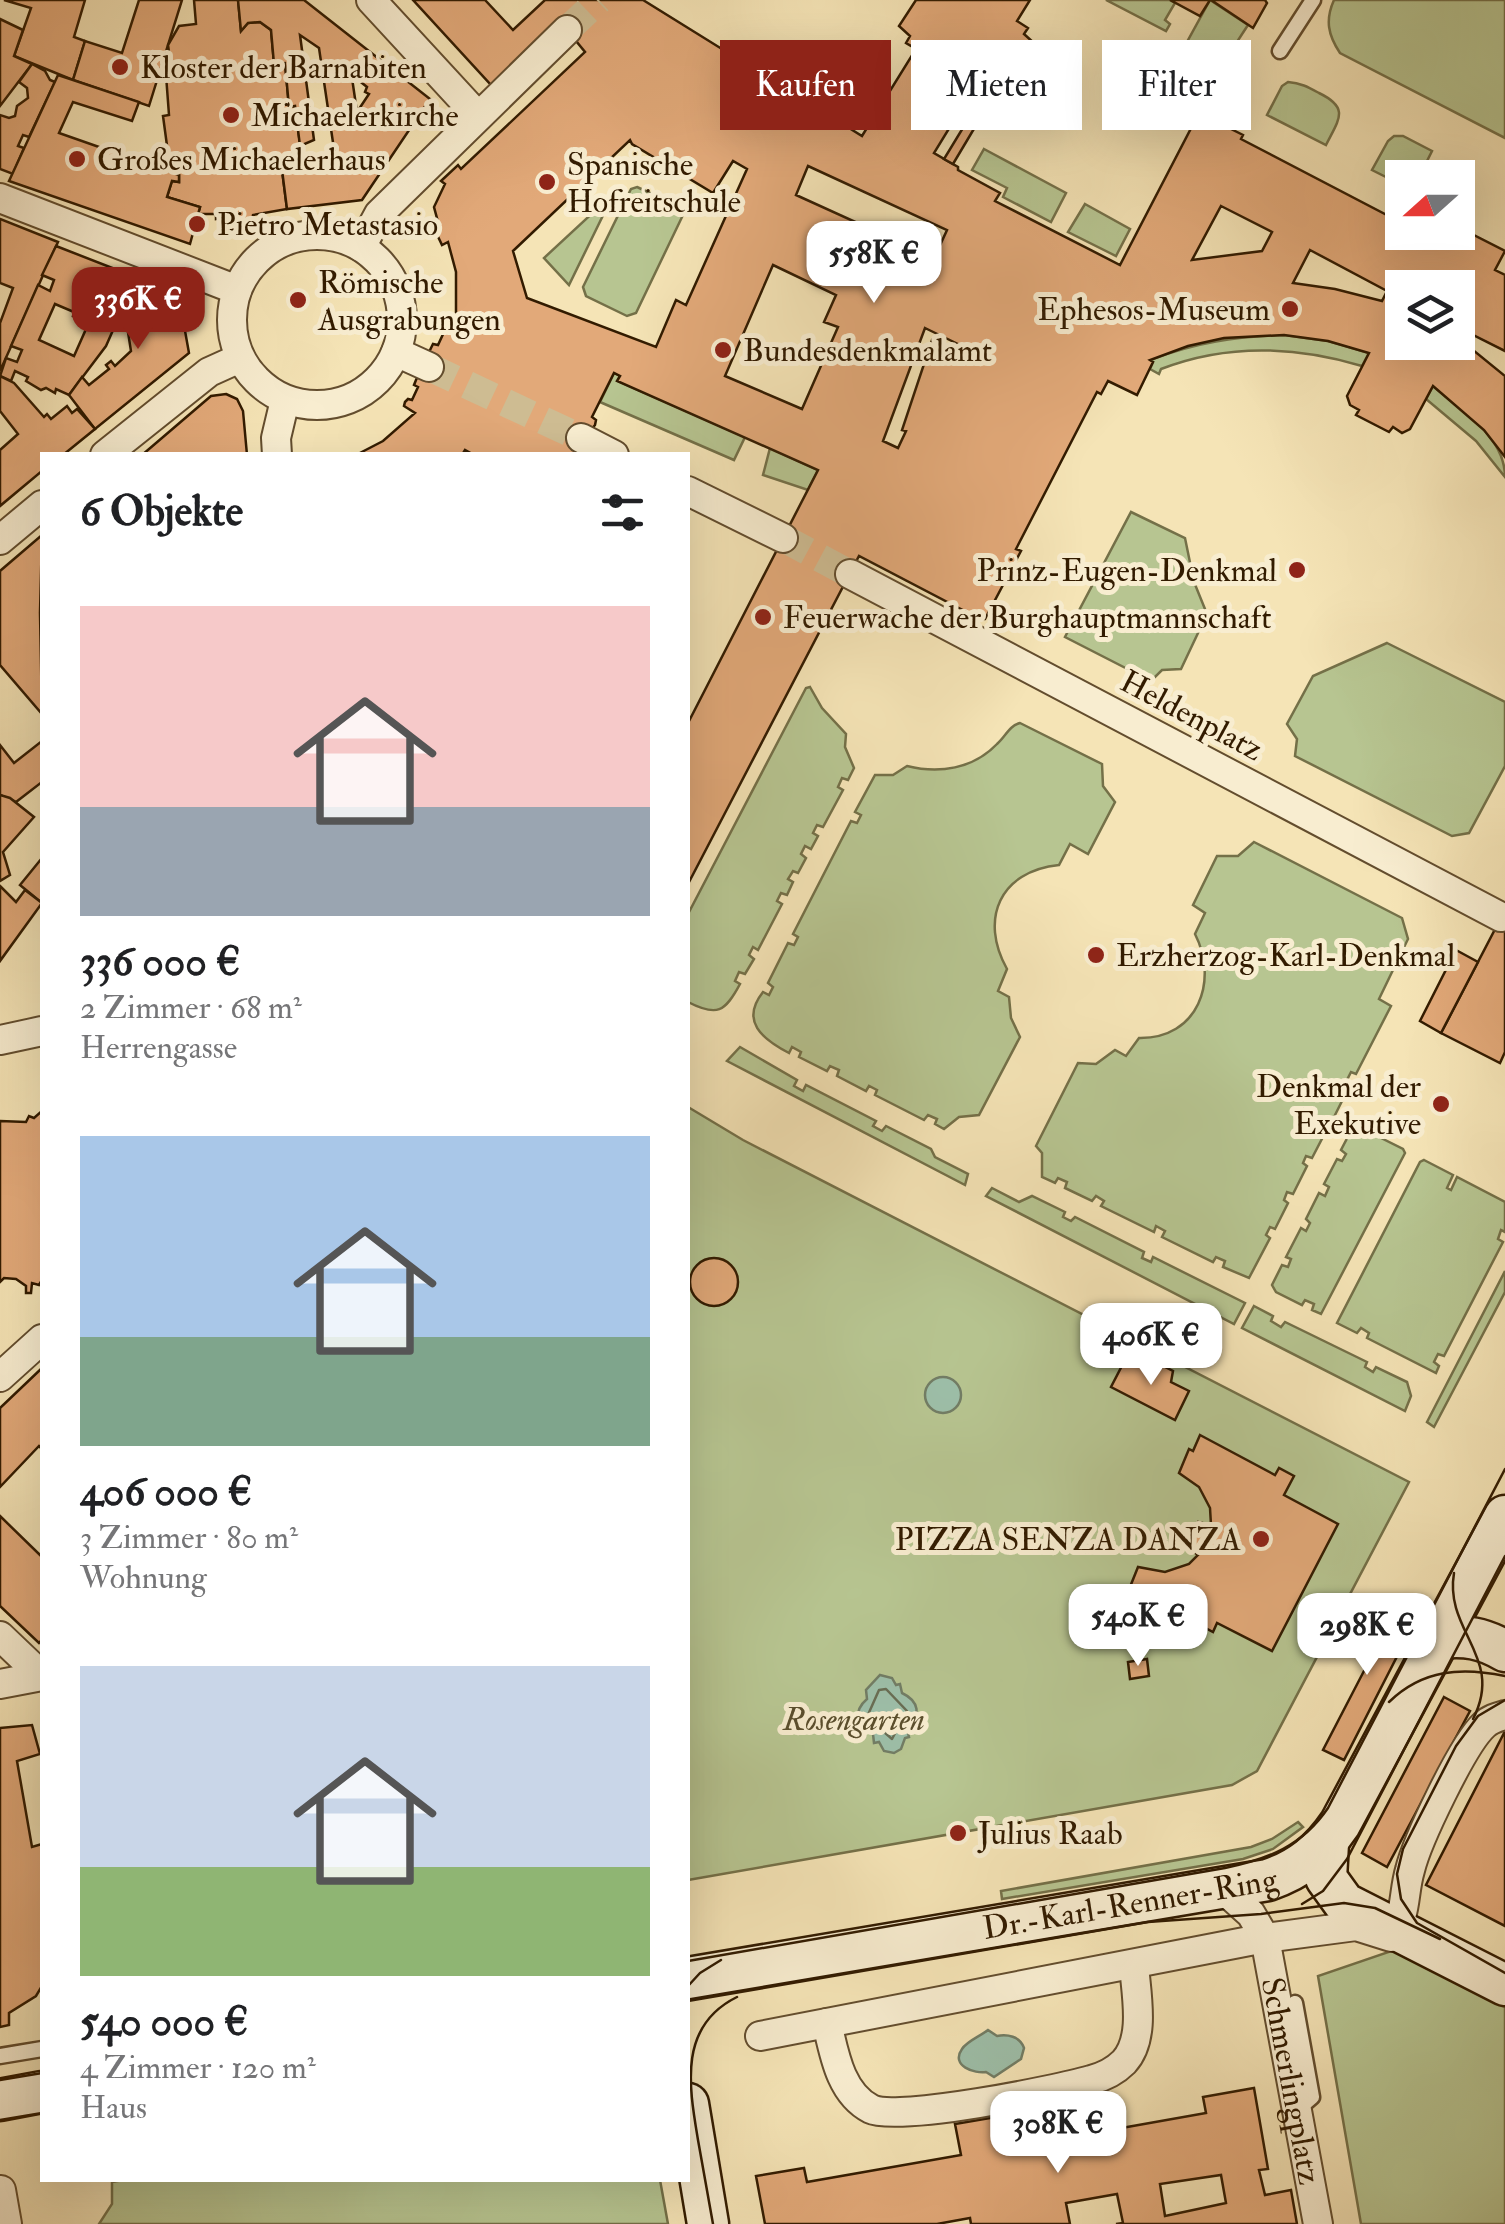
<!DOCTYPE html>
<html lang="de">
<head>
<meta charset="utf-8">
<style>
	:root { --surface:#fff; --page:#f2f2f2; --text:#202124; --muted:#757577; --accent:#8f2418 }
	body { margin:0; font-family:"IM FELL Double Pica",serif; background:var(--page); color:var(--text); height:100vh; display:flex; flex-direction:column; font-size:38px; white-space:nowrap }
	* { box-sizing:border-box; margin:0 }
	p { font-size:32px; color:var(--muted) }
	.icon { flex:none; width:55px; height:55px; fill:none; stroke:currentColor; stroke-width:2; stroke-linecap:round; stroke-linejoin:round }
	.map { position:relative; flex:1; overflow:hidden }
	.panel { position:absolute; left:40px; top:452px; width:650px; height:1730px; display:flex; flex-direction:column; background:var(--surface); border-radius:0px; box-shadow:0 10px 40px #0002 }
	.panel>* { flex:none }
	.banner { position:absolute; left:720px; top:40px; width:635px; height:90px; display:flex; gap:20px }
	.needle { width:65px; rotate:249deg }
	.controls { position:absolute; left:1385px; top:160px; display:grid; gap:20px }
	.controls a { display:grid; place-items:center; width:90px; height:90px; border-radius:0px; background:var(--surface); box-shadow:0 10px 40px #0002; font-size:50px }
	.price { position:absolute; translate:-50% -85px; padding:0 22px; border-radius:20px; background:#fff; color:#222; font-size:32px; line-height:65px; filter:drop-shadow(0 2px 5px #0008) }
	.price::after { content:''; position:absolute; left:50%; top:60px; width:30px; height:22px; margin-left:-15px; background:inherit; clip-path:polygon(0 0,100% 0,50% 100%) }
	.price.selected { background:var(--accent); color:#fff }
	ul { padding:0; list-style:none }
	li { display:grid; align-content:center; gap:20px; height:530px; padding:0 40px }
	li span { display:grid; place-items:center; height:310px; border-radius:0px; color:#555 }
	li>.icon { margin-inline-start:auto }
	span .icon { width:180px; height:180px; fill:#fffc; stroke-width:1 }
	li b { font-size:42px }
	h2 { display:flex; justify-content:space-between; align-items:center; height:120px; padding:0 40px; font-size:42px }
	.chip { padding:0 35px; border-radius:0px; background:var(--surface); box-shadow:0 10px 40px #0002; font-size:35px; line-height:90px }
	.chip.selected { background:var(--accent); color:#fff }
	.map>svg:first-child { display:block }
	.green { fill:#b7c591; stroke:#747048; stroke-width:2.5 }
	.water { fill:#9dbfa9; stroke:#727d65; stroke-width:2.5 }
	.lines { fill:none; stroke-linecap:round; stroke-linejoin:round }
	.shore { stroke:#686d54; stroke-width:2.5 }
	.building { fill:#e2a979; stroke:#321b00; stroke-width:2.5; fill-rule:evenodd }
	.street-tunnel { stroke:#cebc92; stroke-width:28; stroke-dasharray:28 14; stroke-linecap:butt }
	.lane-casing { stroke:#634d2e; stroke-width:19 }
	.street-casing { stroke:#634d2e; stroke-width:32 }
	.secondary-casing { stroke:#321b00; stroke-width:45 }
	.lane { stroke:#f8edd0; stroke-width:14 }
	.street { stroke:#f8edd0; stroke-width:28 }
	.secondary { stroke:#f8edd0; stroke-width:40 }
	.tram { stroke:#321b00; stroke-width:2.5 }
	.poi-dot { fill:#8f2418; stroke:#f8edd0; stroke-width:4 }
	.labels { text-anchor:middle; stroke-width:10; stroke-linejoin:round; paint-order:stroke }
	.poi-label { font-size:32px; fill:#321b00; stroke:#f8edd0; text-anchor:start }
	.street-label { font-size:32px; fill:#321b00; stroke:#f8edd0 }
	.park-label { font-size:32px; font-style:italic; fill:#5a4e2c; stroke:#f8edd0 }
</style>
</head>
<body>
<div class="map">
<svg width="1505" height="2224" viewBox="0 0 1505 2224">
	<rect width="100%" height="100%" fill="#f5e4b6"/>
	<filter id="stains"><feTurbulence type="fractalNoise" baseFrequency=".002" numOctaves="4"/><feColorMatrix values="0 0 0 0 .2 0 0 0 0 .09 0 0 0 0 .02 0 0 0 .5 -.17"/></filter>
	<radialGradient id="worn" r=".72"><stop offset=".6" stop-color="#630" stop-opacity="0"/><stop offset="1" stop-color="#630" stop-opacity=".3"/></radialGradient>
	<g class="green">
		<polygon points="1106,0 1170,0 1175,3 1165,20 1170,24 1166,31"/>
		<polygon points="1210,0 1248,25 1235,45 1221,57 1214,57 1187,42"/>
		<path d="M1334,0H1505V138L1340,53C1328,35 1325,20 1334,0Z"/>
		<path d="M1288,82C1301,83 1308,87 1319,93C1350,108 1339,119 1326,145L1267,115L1282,86Z"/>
		<polygon points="1394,136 1403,136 1432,151 1419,177 1402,178 1402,185 1372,170 1388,141"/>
		<polygon points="984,149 1066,193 1051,222 1003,197 1007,188 972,170"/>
		<polygon points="637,187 680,207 683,215 636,313 627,316 586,296 583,287 631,189"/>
		<polygon points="613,194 613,195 569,285 544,258"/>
		<polygon points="1085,204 1130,229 1116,256 1068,232"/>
		<path d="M1284,335L1328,341L1369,353L1362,366C1295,346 1228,343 1161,369L1159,374L1150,369L1153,362L1150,360C1197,342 1234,337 1284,335Z"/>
		<polygon points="614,373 620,376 618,381 745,437 734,460 600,402"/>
		<path d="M1433,386C1462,411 1505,436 1505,477L1476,441L1426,399Z"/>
		<polygon points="770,448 818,470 808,490 763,475"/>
		<polygon points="1131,512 1185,538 1194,582 1207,614 1181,669 1162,670 1151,681 1065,637"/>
		<polygon points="1387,643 1505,702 1505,766 1469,833 1452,836 1295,756 1297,739 1287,724 1313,676"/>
		<path d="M810,687L822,708L846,734L845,747L854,768L848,780L842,778L838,787L843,790L823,827L817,825L813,833L818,836L811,849L805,846L801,854L806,858L798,873L793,871L788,879L793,882L787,895L781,893L777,901L782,904L758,950L753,947L749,955L754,959L745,974L739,972L735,981L740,984C725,1012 717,1017 688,1002V914L806,688Z"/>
		<path d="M1020,723L1102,764L1103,786L1115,802L1088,854L1070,844L1059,865C1000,871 979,919 1007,969L998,991L1009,997L1011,1018L1020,1037L979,1115L959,1117L944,1129L935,1124L937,1119L928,1115L924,1120L875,1095L877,1090L869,1086L866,1091L837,1076L839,1070L830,1066L827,1071L799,1057L801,1052L792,1047L789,1053C762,1039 740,1021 763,992L769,995L773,987L768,983L788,943L794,945L798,937L793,934L851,821L857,823L861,815L855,812L875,775H893L907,766C939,774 973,769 997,744C1006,736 1009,726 1020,723Z"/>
		<path d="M1254,842L1402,918L1408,939L1379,999L1391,1006L1356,1074L1351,1072L1347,1080L1351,1083L1331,1123L1326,1121L1322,1129L1326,1131L1312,1158L1306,1156L1303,1163L1307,1166L1293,1194L1287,1192L1284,1200L1288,1203L1275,1229L1270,1227L1266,1235L1270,1238L1249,1278L1223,1267L1225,1261L1216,1257L1213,1262L1162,1237L1165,1231L1156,1226L1154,1232L1101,1206L1104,1201L1096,1196L1092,1201L1065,1188L1067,1182L1058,1178L1055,1183L1042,1177V1153L1036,1146L1078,1063L1096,1064L1115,1050L1126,1056L1139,1038C1198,1039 1219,981 1195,934L1205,913L1193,905L1217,856H1238Z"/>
		<polygon points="740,1047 797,1080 794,1086 803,1091 806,1085 876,1121 873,1126 882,1131 886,1126 931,1149 935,1157 968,1174 965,1185 727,1061"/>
		<polygon points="688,1107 743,1140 1409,1482 1257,1771 1232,1785 688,1880"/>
		<polygon points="1357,1126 1403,1149 1405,1153 1321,1314 1312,1310 1314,1304 1305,1300 1302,1305 1276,1292 1272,1285 1282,1265 1288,1267 1291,1259 1286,1257 1301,1228 1306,1231 1310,1223 1306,1219 1319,1193 1325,1196 1329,1187 1324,1184 1337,1159 1342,1161 1346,1154 1341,1150 1353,1127"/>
		<polygon points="1424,1160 1453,1175 1447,1188 1451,1190 1457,1177 1505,1202 1505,1232 1501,1230 1498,1239 1503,1242 1444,1356 1438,1354 1434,1362 1439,1366 1436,1373 1367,1338 1369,1333 1361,1328 1357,1333 1337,1323 1420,1162"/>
		<polygon points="992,1188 1019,1202 1032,1196 1065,1212 1063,1217 1071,1221 1075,1217 1144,1252 1142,1258 1151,1262 1153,1257 1245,1303 1234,1324 986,1196"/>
		<polygon points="1505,1271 1505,1292 1434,1427 1427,1422"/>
		<polygon points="1254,1306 1273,1316 1271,1321 1281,1327 1285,1322 1367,1362 1365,1367 1373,1372 1376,1367 1407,1382 1411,1396 1405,1411 1242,1328"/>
		<polygon points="1298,1822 1303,1827 1273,1849 1243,1859 1002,1899 1001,1891 1251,1847 1272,1839"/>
		<polygon points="1397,1949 1505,2002 1505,2224 1361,2224 1318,1976"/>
		<polygon points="123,2180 660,2180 668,2224 99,2224 112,2204 112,2182"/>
	</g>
	<g class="water">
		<circle cx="943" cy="1395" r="18"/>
		<path d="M880,1675L892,1678L896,1685L900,1684L902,1693C919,1701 922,1716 907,1728L909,1737L905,1738L901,1749L894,1753L884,1751L879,1742L874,1743L873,1734C854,1728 854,1710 867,1699L866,1690Z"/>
		<path d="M988,2030L997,2036C1007,2034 1020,2036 1024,2048L1021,2059L994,2077L986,2072C975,2074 950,2066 962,2049C967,2041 979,2037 988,2030Z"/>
	</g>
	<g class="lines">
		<polygon class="shore" points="886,1689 907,1711 892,1739 867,1717 879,1690"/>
	</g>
	<g class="building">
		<polygon points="4,0 85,0 74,37 85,41 73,80 14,56 31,8"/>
		<polygon points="139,0 182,0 149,106 73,80 85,41 122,53"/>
		<polygon points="194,0 238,0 241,31 248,23 260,22 271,30 274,64 285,63 289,107 295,106 302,159 281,162 287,209 253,215 251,228 228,230 225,218 216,219 216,214 198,214 200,207 167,197 172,181 179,182 179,175 167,170 165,154 168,153 163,116 169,115 166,75 172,74 168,45 179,26 196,24"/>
		<path d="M238,0H304L430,99L362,200L287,209L281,162L335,156L319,48L300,35L314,140L300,146L295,106L289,107L285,63L274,64L271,30L260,22L248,23L241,31ZM352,75L367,87L365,92L369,94L357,112L352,78H346Z"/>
		<path d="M413,0H485L513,30L545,0H643L862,136L916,49L906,43L910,36L899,26L916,0H1030L1017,21L1028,28L1024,34L1035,44L1005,92L992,86L987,93L975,86L934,153L958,167V170L1000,193L995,201L1120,265L1199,113L1243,135L1241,139L1402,223V232L1427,236L1429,232H1458V227L1505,251L1495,270L1505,275V351L1473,335L1468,346L1505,376V457L1484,430L1433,386L1410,429L1402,433L1393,427L1389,432L1356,415L1359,410L1350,405L1347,396L1369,353L1328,341L1284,335L1224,338L1188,346L1150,360L1153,362L1137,395L1108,381L1101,394L1097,392L1016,549L1021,551L985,619H980L859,556L688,884V723L818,470L617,381L620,376L614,373L592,417L596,420L595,425L575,450L578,455H474L465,450L462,455H356L383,441L415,413L404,406L405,402L408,399L412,400L418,387L414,385L416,380L431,348L433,344L438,345L444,332L441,326L448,322L456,326V272L448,242L442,245L432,224L438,222L434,207L445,184L441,181L458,165L461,169L585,52L567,30L492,86ZM630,140L632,144L713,193L733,161L747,169L686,305L676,300L656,347L527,298L513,251ZM808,166L947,230L936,254L919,247L922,241L892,226L875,231L796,195ZM1221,206L1272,232L1262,251L1192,260ZM1310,250L1387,291L1382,301L1335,289L1293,283ZM773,265L836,295L824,322L838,327L802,409L725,376ZM1402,288H1458V342H1402ZM925,328L962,346L959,353L932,340L902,430L906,431L898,448L883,441Z"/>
		<polygon points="1170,0 1210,0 1200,16"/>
		<polygon points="1211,0 1265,0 1267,3 1253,28"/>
		<polygon points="0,19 23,30 14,56 32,64 0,106"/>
		<polygon points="32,64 45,71 50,80 55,82 29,137 23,135 18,146 24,148 13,174 0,169 0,115 9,118 15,116 17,106 28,98 27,88 19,82"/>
		<polygon points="58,75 139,102 132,121 73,102 59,133 179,175 179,182 172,181 167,197 200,207 190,244 9,181"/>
		<polygon points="1006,96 1036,112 1031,122 1006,108 978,122 953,164 944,159 972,113"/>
		<polygon points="0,219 58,242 0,371 0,323 13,288 0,283"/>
		<path d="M56,246L138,278L123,310L110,304L105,315L117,321L106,346L69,395L56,389L55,393L46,388L41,390L26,381L28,377L15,371L11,381L0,376L6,358L17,362L22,350L11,346L38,285L50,291L54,280L42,275ZM55,304L74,312L73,316L90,320L74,356L39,340Z"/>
		<polygon points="139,277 178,292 189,353 95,429 69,395 82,377 89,385 109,369 106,365 111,361 115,366 131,351 124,307"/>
		<polygon points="0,376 14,383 44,417 47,414 51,419 67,406 72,413 77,409 95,429 63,455 42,455 42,471 0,506 0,450 18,434 0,411"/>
		<polygon points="226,394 237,399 243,411 247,455 142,455 211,396"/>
		<polygon points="42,535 40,613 42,714 0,665 0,571"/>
		<polygon points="42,741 42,782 16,802 0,795 0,745 14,763"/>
		<polygon points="0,795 10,798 34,817 3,852 10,875 0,881"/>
		<polygon points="42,858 42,903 20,885"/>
		<polygon points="0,886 16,902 25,890 42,903 0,961"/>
		<polygon points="1505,910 1505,1052 1500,1063 1441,1033"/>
		<polygon points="1456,950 1478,962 1441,1033 1420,1021"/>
		<polygon points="42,1104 42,1280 39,1285 32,1283 31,1293 26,1293 26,1286 16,1279 4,1278 0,1282 0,1121 26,1122 29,1116 34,1118 42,1111"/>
		<circle cx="714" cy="1282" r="24"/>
		<polygon points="1126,1358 1155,1374 1163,1366 1173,1371 1171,1382 1189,1391 1175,1420 1111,1387"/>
		<polygon points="42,1368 42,1449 39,1446 0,1487 0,1408"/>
		<polygon points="1200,1435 1275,1475 1279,1468 1294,1476 1284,1495 1338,1524 1272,1651 1217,1623 1213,1632 1168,1608 1152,1608 1151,1598 1128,1592 1138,1567 1165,1572 1189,1564 1198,1555 1187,1547 1198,1522 1211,1525 1210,1508 1199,1487 1179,1473 1189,1449 1193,1451"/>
		<polygon points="0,1516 40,1555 42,1552 42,1640 39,1643 0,1606"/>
		<polygon points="1369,1611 1410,1631 1344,1760 1323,1750 1365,1669 1355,1638"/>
		<polygon points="1147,1659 1149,1676 1130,1679 1128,1662"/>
		<polygon points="1444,1697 1470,1711 1387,1867 1362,1853"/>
		<polygon points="32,1725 40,1754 17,1761 32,1847 42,1844 42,1986 36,1996 9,2013 9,2025 0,2027 0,1728"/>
		<polygon points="1504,1733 1505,1734 1505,1926 1426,1885"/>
		<path d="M1254,2088L1268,2169L1259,2170L1265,2195L1291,2190L1297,2224H1116L1123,2223L1117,2194L1066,2203L1070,2224H971L970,2218L937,2224H765L756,2176L804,2168L807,2182L961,2155L955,2124L1049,2108L1054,2140L1206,2113L1203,2097ZM1221,2175L1226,2203L1165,2216L1160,2184Z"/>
	</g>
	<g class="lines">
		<g class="street-tunnel">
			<polyline points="567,30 599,0"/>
			<polyline points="429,367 581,438"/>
			<polyline points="783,538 850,574"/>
		</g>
		<g class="lane-casing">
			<g id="lane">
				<polyline points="1280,51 1313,0"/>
				<polyline points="1295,2003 1312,2097 1298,2109"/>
				<polyline points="0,2056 42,2049"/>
			</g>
		</g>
		<g class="street-casing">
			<g id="street">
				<polyline points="371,0 478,116"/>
				<polyline points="0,198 237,290"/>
				<circle cx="317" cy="320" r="85"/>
				<polyline points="361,247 379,214 567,30"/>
				<polyline points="396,352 429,367"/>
				<polyline points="581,438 614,455"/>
				<polyline points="105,455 209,372 240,358"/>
				<polyline points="277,455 276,438 285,400"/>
				<polyline points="688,491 783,538"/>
				<polyline points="0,540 42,505"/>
				<polyline points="850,574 1501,917"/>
				<polyline points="0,1040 42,1031"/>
				<polyline points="0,1377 42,1339"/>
				<polyline points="0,1636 42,1676"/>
				<polyline points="0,1684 42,1676"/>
				<path id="s1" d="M1222,1888L1251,1914L1265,1938L1318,2224"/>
				<path d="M827,2023C834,2053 840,2093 871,2109C897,2122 1057,2090 1091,2080C1103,2077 1115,2071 1124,2062C1146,2038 1136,1994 1134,1965"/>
				<path d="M760,2036L1265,1938L1356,1926L1391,1937C1407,1916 1403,1893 1410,1870C1417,1841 1463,1744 1484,1725C1490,1719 1498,1717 1505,1715"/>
				<polyline points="1,2190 7,2224"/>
			</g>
		</g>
		<g class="secondary-casing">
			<g id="secondary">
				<path d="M1440,1638C1465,1635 1483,1638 1505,1651"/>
				<polyline points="1328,1843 1326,1878 1344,1903 1505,1985"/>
				<path id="s2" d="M688,1978L1268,1880C1300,1869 1321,1852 1340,1824L1505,1516"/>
				<polyline points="0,2100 42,2092"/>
				<polyline points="688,2104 708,2224"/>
			</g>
		</g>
		<use href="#lane" class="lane"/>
		<use href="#street" class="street"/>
		<use href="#secondary" class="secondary"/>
		<g class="tram">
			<path d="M1454,1573C1444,1632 1505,1657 1473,1719"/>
			<polyline points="1505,1700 1478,1716 1456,1746 1403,1849 1397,1874 1401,1899 1417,1923 1505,1973"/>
			<path d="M1389,1702C1423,1669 1462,1667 1505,1676"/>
			<polyline points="1302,1904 1323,1891 1347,1859 1505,1556"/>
			<path d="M688,1961L1225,1868C1269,1859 1302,1846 1328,1808L1505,1469"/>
			<polyline points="688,1986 700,1973 721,1960"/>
			<polyline points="688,2001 1148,1922 1261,1914 1344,1903 1375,1908 1440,1939"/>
			<polyline points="0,2080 42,2073"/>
			<polyline points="0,2120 42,2113"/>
			<path d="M713,2224C708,2196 703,2168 698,2140C689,2086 678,2026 737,1997"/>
		</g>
	</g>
	<g class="poi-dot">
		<circle cx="120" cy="67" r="10"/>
		<circle cx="231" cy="115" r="10"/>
		<circle cx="77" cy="159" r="10"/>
		<circle cx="547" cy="182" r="10"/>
		<circle cx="197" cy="224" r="10"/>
		<circle cx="298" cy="300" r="10"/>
		<circle cx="1290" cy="309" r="10"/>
		<circle cx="723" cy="350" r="10"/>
		<circle cx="1297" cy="570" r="10"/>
		<circle cx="763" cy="617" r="10"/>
		<circle cx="1096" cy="955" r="10"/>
		<circle cx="1441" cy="1104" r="10"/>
		<circle cx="1261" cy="1539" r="10"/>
		<circle cx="958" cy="1833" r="10"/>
	</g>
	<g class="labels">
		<g class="poi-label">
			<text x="140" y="78">Kloster der Barnabiten</text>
			<text x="251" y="126">Michaelerkirche</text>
			<text x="97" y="170">Großes Michaelerhaus</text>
			<text x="567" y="175">Spanische<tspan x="567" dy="37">Hofreitschule</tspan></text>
			<text x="217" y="235">Pietro Metastasio</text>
			<text x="318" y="293">Römische<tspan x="318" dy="37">Ausgrabungen</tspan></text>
			<text x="1270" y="320" text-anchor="end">Ephesos-Museum</text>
			<text x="743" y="361">Bundesdenkmalamt</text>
			<text x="1277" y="581" text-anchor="end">Prinz-Eugen-Denkmal</text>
			<text x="783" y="628">Feuerwache der Burghauptmannschaft</text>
			<text x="1116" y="966">Erzherzog-Karl-Denkmal</text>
			<text x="1421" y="1097" text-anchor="end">Denkmal der<tspan x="1421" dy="37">Exekutive</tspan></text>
			<text x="1241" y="1550" text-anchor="end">PIZZA SENZA DANZA</text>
			<text x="978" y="1844">Julius Raab</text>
		</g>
		<g class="street-label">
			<text transform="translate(1192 715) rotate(28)" y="11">Heldenplatz</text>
			<text dy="11" stroke="none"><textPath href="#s2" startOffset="448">Dr.-Karl-Renner-Ring</textPath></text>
			<text dy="11" stroke="none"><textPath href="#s1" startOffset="212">Schmerlingplatz</textPath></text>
		</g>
		<g class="park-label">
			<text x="854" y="1730">Rosengarten</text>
		</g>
	</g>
	<rect width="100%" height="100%" filter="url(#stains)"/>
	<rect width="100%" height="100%" fill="url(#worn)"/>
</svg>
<div class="controls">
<a><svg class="needle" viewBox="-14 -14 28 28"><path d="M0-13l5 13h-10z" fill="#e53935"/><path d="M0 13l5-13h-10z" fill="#757577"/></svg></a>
<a><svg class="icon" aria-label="layers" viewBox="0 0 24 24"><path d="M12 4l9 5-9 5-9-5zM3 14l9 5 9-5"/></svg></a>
</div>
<b class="price" style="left:874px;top:306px">558K €</b>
<b class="price selected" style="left:138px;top:352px">336K €</b>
<b class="price" style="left:1151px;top:1388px">406K €</b>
<b class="price" style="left:1138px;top:1669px">540K €</b>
<b class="price" style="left:1367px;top:1678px">298K €</b>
<b class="price" style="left:1058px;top:2176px">308K €</b>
<div class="banner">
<a class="chip selected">Kaufen</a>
<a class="chip">Mieten</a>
<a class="chip">Filter</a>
</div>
<section class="panel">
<h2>6 Objekte<svg class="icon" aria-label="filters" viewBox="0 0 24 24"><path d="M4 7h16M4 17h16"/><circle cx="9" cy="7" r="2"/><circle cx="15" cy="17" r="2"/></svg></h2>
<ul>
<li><span style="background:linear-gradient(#f6c9c9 65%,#9aa5b1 0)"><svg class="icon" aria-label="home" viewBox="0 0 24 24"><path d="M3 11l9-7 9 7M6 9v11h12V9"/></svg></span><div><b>336 000 €</b><p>2 Zimmer · 68 m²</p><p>Herrengasse</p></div></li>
<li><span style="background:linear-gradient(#a9c7e8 65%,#7fa58c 0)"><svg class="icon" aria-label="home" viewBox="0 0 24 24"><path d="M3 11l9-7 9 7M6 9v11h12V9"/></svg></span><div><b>406 000 €</b><p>3 Zimmer · 80 m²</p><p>Wohnung</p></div></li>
<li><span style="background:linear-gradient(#c9d6e8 65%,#8fb573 0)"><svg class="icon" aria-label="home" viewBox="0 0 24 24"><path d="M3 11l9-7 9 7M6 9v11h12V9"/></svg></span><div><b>540 000 €</b><p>4 Zimmer · 120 m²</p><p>Haus</p></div></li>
</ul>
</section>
</div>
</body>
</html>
